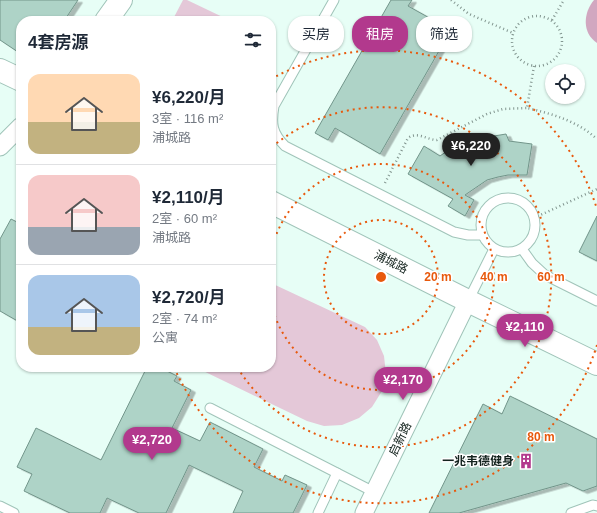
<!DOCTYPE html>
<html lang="zh">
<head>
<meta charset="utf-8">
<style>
	:root { --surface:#fff; --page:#f6f6f7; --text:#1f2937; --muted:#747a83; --line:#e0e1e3; --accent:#b2398d }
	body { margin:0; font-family:Helvetica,"Noto Sans SC",sans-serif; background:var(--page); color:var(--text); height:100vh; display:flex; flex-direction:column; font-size:15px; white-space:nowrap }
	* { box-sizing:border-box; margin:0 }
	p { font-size:13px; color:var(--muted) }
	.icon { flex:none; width:22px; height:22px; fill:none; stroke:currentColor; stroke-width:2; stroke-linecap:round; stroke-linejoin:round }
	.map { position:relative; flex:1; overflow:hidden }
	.panel { position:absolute; left:16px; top:16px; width:260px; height:356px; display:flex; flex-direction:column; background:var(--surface); border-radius:16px; box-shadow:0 1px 3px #0004 }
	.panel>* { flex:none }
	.top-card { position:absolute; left:288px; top:16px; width:249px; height:36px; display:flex; gap:8px }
	.buttons { position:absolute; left:545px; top:64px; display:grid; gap:8px }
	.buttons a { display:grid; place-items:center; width:40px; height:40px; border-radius:50%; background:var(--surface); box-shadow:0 1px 3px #0004; font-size:20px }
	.price { position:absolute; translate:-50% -34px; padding:0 9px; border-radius:14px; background:var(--accent); color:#fff; font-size:13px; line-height:26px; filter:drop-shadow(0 1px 2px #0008) }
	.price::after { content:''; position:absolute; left:50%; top:24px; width:12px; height:9px; margin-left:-6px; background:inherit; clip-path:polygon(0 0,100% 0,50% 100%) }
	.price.on { background:#222; color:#fff }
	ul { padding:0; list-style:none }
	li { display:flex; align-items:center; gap:12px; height:100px; padding:0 12px }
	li+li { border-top:1px solid var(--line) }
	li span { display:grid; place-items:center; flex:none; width:112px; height:80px; border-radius:12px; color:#555 }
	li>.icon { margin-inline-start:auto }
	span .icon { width:48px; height:48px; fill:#fffc; stroke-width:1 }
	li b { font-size:17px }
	h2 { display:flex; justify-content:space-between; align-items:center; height:48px; padding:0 12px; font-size:17px }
	.tag { padding:0 14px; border-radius:16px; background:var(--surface); box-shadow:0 1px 3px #0004; font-size:14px; line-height:36px }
	.tag.on { background:var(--accent); color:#fff }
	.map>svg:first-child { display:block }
	.green { fill:#e4c8d8 }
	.water { fill:#d1a7c0 }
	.building { fill:#aed3c7; stroke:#72958a; filter:url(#shadow) }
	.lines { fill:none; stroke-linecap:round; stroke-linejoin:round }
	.lane-casing { stroke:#a0c4b9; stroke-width:11 }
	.street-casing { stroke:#a0c4b9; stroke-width:19 }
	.secondary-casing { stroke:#a0c4b9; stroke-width:24 }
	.path { stroke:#839690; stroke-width:2.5; stroke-dasharray:1 3; stroke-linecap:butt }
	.lane { stroke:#fff; stroke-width:9 }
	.street { stroke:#fff; stroke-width:17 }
	.secondary { stroke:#fff; stroke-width:22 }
	.ring { fill:none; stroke:#e8590c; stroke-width:2; stroke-dasharray:2 4 }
	.labels { text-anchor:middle; stroke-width:3; stroke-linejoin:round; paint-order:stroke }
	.street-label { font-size:12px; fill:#14231e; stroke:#fff }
	.poi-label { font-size:12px; font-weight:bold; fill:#14231e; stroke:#fff; text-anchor:end }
	.centre { fill:#e8590c; stroke:#fff; stroke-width:2 }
	.ring-label { font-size:12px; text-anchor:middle; font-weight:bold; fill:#e8590c; stroke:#fff; stroke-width:3; stroke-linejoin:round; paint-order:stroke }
</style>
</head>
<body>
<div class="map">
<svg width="597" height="513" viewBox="0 0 597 513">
	<defs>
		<filter id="shadow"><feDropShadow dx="4.5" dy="2.5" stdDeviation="0" flood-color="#0004"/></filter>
	</defs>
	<rect width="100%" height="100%" fill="#e7fef6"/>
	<g class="green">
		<polygon points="183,0 187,0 231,21 172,21"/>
		<polygon points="271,283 365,327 377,340 384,356 386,374 382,391 372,407 359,418 342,425 324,426 307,421 195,367 271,367"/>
	</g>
	<path class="water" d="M594,0H597V43C582,33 583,13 594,0Z"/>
	<g class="building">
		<polygon points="0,0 78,0 64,21 21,21 21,54 0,40"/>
		<polygon points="391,0 412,0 408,6 451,30 380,154 335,128 328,140 315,133"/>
		<polygon points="477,134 481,141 494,136 506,134 509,141 532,144 527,175 508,175 498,177 487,180 465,195 474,200 465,216 448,206 453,199 408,174 424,146 440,156 457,144"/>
		<polygon points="597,216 597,261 579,252"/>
		<polygon points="11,219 21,224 21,323 0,311 0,239"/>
		<polygon points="147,367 159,367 177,376 174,381 191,390 172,428 200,441 210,422 263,449 254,467 282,481 285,475 307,485 293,513 233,513 243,491 189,465 166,513 139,513 107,498 100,513 70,513 24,491 32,474 17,467 36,428 101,460"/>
		<polygon points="510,396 597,439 597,486 583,491 566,483 459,513 429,513 483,404 502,414"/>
	</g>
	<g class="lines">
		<g class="lane-casing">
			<g id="lane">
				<path d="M334,0L274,106C271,124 272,133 285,146L454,232L468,235H482"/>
				<circle cx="508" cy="225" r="27"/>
				<polyline points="522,249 532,263 545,275 597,301"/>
				<polyline points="468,301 494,249"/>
				<polyline points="210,408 374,492"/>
				<polyline points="0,506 14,513"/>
				<polyline points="318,513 337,473"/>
				<polyline points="571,513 593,505 597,506"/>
			</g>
		</g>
		<g class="street-casing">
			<g id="street">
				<polyline points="0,147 21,126"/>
				<polyline points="364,513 468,301"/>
			</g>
		</g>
		<g class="secondary-casing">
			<g id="secondary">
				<polyline points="106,21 121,0"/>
				<polyline points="0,70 21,80"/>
				<polyline points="271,202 468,301 597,364"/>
			</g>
		</g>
		<g class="path">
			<polyline points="451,0 469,14 513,33"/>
			<circle cx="537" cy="41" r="25"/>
			<polyline points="552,20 564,0"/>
			<path d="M534,66L527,108C553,114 577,121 597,139"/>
			<path d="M385,183L408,138C418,131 427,140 437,140L487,114L503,109L527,108"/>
			<polyline points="534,218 597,189"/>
		</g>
		<use href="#lane" class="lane"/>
		<use href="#street" class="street"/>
		<use href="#secondary" class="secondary"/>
	</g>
	<g class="ring">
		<circle cx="381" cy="277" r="57"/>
		<path d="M271 251A113 113 0 1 1 271 303"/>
		<path d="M272 147A170 170 0 1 1 237 367"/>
		<path d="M597 345A226 226 0 0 1 174 367M271 79A226 226 0 0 1 597 209"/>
	</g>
	<defs>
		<g id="building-bare" transform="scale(1.2)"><path d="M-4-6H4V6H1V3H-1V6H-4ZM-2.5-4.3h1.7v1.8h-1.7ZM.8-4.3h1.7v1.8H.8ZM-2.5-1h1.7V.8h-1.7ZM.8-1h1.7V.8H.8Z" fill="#b2398d" stroke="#fff" stroke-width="2.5" paint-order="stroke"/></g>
	</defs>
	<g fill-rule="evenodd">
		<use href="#building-bare" x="526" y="461"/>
	</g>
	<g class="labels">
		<g class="street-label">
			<text transform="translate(391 262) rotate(27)" y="4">浦城路</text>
			<text transform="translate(400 439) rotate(-64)" y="4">启新路</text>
		</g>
		<g class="poi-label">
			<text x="514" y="465">一兆韦德健身</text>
		</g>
	</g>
	<circle cx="381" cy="277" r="6" class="centre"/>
	<g class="ring-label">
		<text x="438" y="281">20 m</text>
		<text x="494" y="281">40 m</text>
		<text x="551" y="281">60 m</text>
		<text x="541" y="441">80 m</text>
	</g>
</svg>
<div class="buttons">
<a><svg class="icon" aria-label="locate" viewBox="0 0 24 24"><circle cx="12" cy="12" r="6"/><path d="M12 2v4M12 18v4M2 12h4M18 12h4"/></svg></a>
</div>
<b class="price on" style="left:471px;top:167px">¥6,220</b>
<b class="price" style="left:525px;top:348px">¥2,110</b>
<b class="price" style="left:403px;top:401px">¥2,170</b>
<b class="price" style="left:152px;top:461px">¥2,720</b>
<div class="top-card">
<a class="tag">买房</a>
<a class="tag on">租房</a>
<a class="tag">筛选</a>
</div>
<section class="panel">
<h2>4套房源<svg class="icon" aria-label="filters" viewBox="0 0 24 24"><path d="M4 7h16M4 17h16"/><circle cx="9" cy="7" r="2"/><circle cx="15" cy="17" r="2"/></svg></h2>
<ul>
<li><span style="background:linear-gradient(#ffd9b3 60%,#c2b280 0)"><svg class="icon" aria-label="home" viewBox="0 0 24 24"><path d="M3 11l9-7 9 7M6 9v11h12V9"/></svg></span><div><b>¥6,220/月</b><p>3室 · 116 m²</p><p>浦城路</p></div></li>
<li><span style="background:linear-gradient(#f6c9c9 65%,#9aa5b1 0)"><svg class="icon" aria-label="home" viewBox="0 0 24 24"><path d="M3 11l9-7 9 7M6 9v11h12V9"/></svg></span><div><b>¥2,110/月</b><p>2室 · 60 m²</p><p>浦城路</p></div></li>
<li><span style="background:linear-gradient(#a9c7e8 65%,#c2b280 0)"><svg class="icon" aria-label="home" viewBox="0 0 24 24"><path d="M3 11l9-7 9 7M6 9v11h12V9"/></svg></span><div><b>¥2,720/月</b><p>2室 · 74 m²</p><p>公寓</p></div></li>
</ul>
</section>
</div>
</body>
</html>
